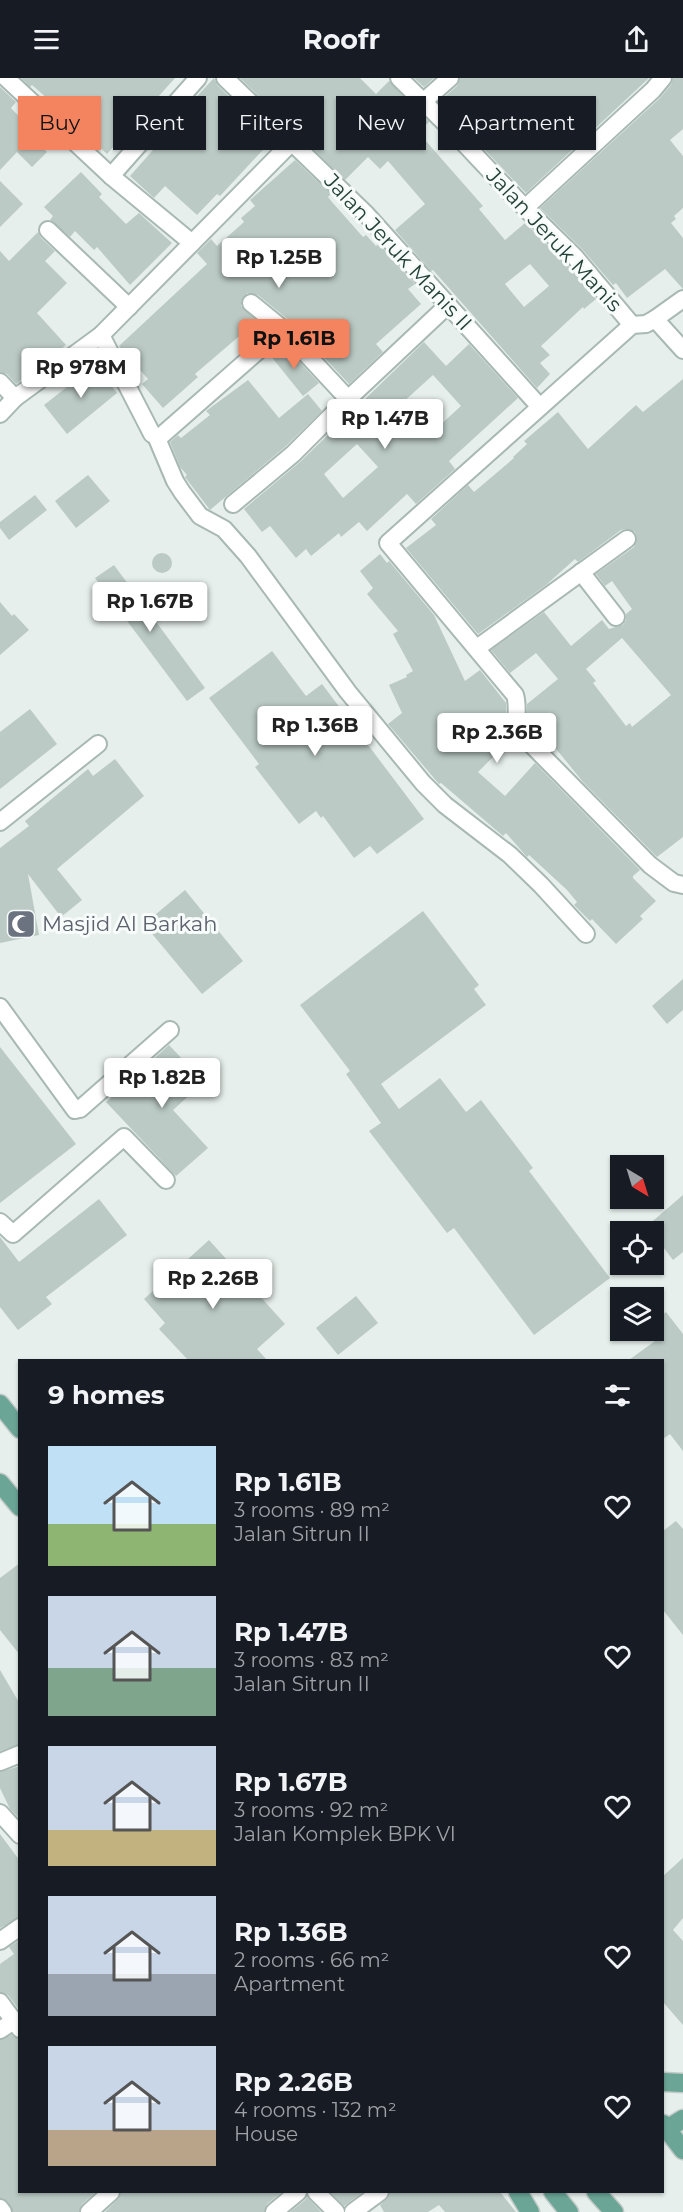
<!DOCTYPE html>
<html lang="en">
<head>
<meta charset="utf-8">
<style>
	:root { --surface:#171b24; --page:#242831; --text:#f1f3f6; --muted:#9ea1a6; --accent:#f4845f }
	body { margin:0; font-family:Montserrat,sans-serif; background:var(--page); color:var(--text); height:100vh; display:flex; flex-direction:column; font-size:22px; white-space:nowrap }
	* { box-sizing:border-box; margin:0 }
	p { font-size:20px; color:var(--muted) }
	.icon { flex:none; width:33px; height:33px; fill:none; stroke:currentColor; stroke-width:2; stroke-linecap:round; stroke-linejoin:round }
	.map { position:relative; flex:1; overflow:hidden }
	.side { position:absolute; left:18px; top:1281px; width:646px; height:834px; display:flex; flex-direction:column; background:var(--surface); border-radius:0px; box-shadow:0 2px 4px #0004 }
	.side>* { flex:none }
	.hud { position:absolute; left:18px; top:18px; width:648px; height:54px; display:flex; gap:12px }
	.needle { width:39px; rotate:142deg }
	.tools { position:absolute; left:610px; top:1077px; display:grid; gap:12px }
	.tools a { display:grid; place-items:center; width:54px; height:54px; border-radius:0px; background:var(--surface); box-shadow:0 2px 4px #0004; font-size:30px }
	.price { position:absolute; translate:-50% -51px; padding:0 14px; border-radius:6px; background:#fff; color:#222; font-size:20px; line-height:39px; filter:drop-shadow(0 2px 3px #0008) }
	.price::after { content:''; position:absolute; left:50%; top:36px; width:18px; height:14px; margin-left:-9px; background:inherit; clip-path:polygon(0 0,100% 0,50% 100%) }
	.price.on { background:var(--accent); color:#111 }
	ul { padding:0; list-style:none }
	li { display:flex; align-items:center; gap:18px; height:150px; padding:0 30px }
	li span { display:grid; place-items:center; flex:none; width:168px; height:120px; border-radius:0px; color:#555 }
	li>.icon { margin-inline-start:auto }
	span .icon { width:72px; height:72px; fill:#fffc; stroke-width:1 }
	li b { font-size:26px }
	h2 { display:flex; justify-content:space-between; align-items:center; height:72px; padding:0 30px; font-size:26px }
	.tag { padding:0 21px; border-radius:0px; background:var(--surface); box-shadow:0 2px 4px #0004; font-size:21px; line-height:54px }
	.tag.on { background:var(--accent); color:#111 }
	header { display:flex; justify-content:space-between; align-items:center; height:78px; padding:0 30px; background:var(--surface); font-size:27px; font-weight:700 }
	.map>svg:first-child { display:block }
	.building { fill:#bbcac4; fill-rule:evenodd }
	.lines { fill:none; stroke-linecap:round; stroke-linejoin:round }
	.street-casing { stroke:#a8b8b2; stroke-width:20 }
	.primary-casing { stroke:#c2cac8; stroke-width:21 }
	.street { stroke:#fff; stroke-width:16 }
	.primary { stroke:#6aa596; stroke-width:18 }
	.labels { text-anchor:middle; stroke-width:6; stroke-linejoin:round; paint-order:stroke }
	.street-label { font-size:21px; fill:#24423a; stroke:#f7fbf9 }
	.worship-label { font-size:21px; fill:#5b616d; stroke:#f7fbf9; text-anchor:start }
</style>
</head>
<body>
<header><svg class="icon" aria-label="menu" viewBox="0 0 24 24"><path d="M4 6h16M4 12h16M4 18h16"/></svg>Roofr<svg class="icon" aria-label="share" viewBox="0 0 24 24"><path d="M12 15V3M7 8l5-5 5 5M5 13v7h14v-7"/></svg></header>
<div class="map">
<svg width="683" height="2134" viewBox="0 0 683 2134">
	<rect width="100%" height="100%" fill="#e6efeb"/>
	<g class="building">
		<polygon points="21,0 175,0 107,76 64,35 32,7 30,9"/>
		<polygon points="214,0 218,8 273,61 220,118 217,116 197,137 165,108 154,120 130,98 153,72 150,69"/>
		<path d="M240,0H360L376,16L389,3L429,44L418,54L483,128L479,131L505,162L525,145L567,186L596,221L584,231L583,229L541,268L550,277L540,285L550,296L537,310L433,192L431,193L395,152L425,126L388,83L380,91L368,79L345,102ZM530,186L549,208L524,229L505,206Z"/>
		<polygon points="414,0 434,0 424,9"/>
		<polygon points="460,0 649,0 526,115 439,24 457,8"/>
		<polygon points="673,0 683,0 683,51 670,62 683,78 683,130 674,138 676,141 671,145 683,160 683,211 665,191 627,220 616,205 613,207 582,171 540,130 660,20 671,7"/>
		<polygon points="0,9 16,24 11,30 28,48 24,52 47,74 32,89 17,74 0,92"/>
		<polygon points="295,82 331,116 328,119 332,124 363,159 366,157 376,168 379,166 415,206 408,211 421,226 376,266 383,274 349,306 290,243 258,217 247,215 241,223 241,228 257,243 195,296 198,299 163,330 142,306 148,301 119,268 207,186 197,175 211,161 217,168 244,144 241,140 255,128 250,122"/>
		<polygon points="81,94 102,116 99,119 126,146 139,135 172,165 130,207 97,169 94,172 75,153 70,159 50,142 53,138 44,129"/>
		<polygon points="0,103 23,126 0,149"/>
		<polygon points="38,154 41,160 55,173 45,183 67,205 37,235 66,267 16,306 7,296 0,294 0,173 9,183"/>
		<path d="M424,264L446,288L469,266L518,320L449,383L455,391L416,426L407,416L367,453L359,444L341,459L339,455L311,478L306,471L296,480L270,448L262,454L244,431L300,384ZM433,297L461,328L427,359L402,334L405,331L401,326ZM357,366L378,389L343,420L324,396Z"/>
		<polygon points="283,266 319,305 303,318 270,277"/>
		<polygon points="95,287 117,315 67,356 44,327"/>
		<path d="M683,301V759L657,779L583,704L527,635V626L558,601L536,575L510,595L491,572L544,534L571,568L602,542L609,551L623,547L626,542V536L632,531L612,503L605,508L596,496L634,469L637,460L635,454L626,451L621,452L578,484L575,481L546,507L478,556L406,470L436,447L431,441L468,407L474,414L514,380L513,379L527,366L524,363L558,334L588,371L636,327L643,334ZM622,560L671,617L632,649L630,645L626,648L593,605L596,603L586,591Z"/>
		<polygon points="248,302 279,340 308,316 322,333 286,368 210,432 185,399 187,397 180,389 170,364 178,357 181,360 210,337 206,333"/>
		<polygon points="88,397 110,423 76,450 55,423"/>
		<polygon points="35,417 47,432 9,462 0,450 0,444"/>
		<circle cx="162" cy="485" r="10"/>
		<polygon points="380,476 387,485 389,483 434,537 465,603 480,592 506,625 506,636 495,644 511,661 478,694 505,718 535,685 640,792 633,798 633,800 656,823 640,838 643,841 616,866 592,841 590,843 574,827 577,824 567,812 529,777 527,779 506,755 503,758 441,705 439,706 388,646 402,635 389,607 407,599 406,597 413,593 393,556 398,553 367,516 373,510 360,493"/>
		<polygon points="114,487 205,610 187,623 95,500"/>
		<polygon points="0,524 12,538 14,536 29,552 0,577"/>
		<polygon points="272,573 306,618 322,606 424,741 377,776 370,768 354,780 323,738 321,740 316,733 299,746 255,689 259,686 209,620"/>
		<polygon points="30,631 57,666 0,711 0,654"/>
		<polygon points="115,681 144,718 57,791 82,822 61,839 28,796 39,857 0,865 0,770 29,748 25,743 88,691 93,698"/>
		<polygon points="185,812 243,883 202,916 144,846"/>
		<polygon points="423,833 479,907 474,911 486,927 381,1006 399,1031 440,1000 466,1034 481,1022 533,1090 529,1093 610,1200 534,1257 454,1150 447,1155 369,1053 381,1045 346,996 350,993 300,927"/>
		<polygon points="683,901 683,932 667,946 652,928"/>
		<polygon points="169,967 204,1004 173,1032 208,1070 176,1098 106,1024"/>
		<polygon points="0,969 76,1066 0,1125"/>
		<polygon points="683,1117 683,1174 673,1182 654,1157 654,1154 651,1154 647,1148"/>
		<polygon points="99,1121 127,1157 46,1219 52,1226 18,1252 0,1229 0,1159 19,1184"/>
		<polygon points="209,1162 285,1246 257,1271 267,1282 188,1282 159,1251 165,1245 144,1221"/>
		<polygon points="356,1218 378,1245 338,1277 316,1250"/>
		<polygon points="666,1234 683,1256 683,1373 670,1356 663,1361 663,1282 629,1282 655,1263 647,1252 654,1252 654,1243"/>
		<polygon points="676,1443 683,1451 683,1557 663,1532 663,1453"/>
		<polygon points="20,1485 20,1577 0,1552 0,1500"/>
		<polygon points="0,1592 20,1626 20,1666 0,1673"/>
		<polygon points="20,1688 20,1741 10,1731 0,1710 0,1694"/>
		<polygon points="0,1756 20,1783 20,1839 0,1850"/>
		<polygon points="683,1780 683,1840 673,1852 683,1863 683,1947 663,1924 663,1798"/>
		<polygon points="20,1862 20,1933 8,1917 0,1914 0,1886 14,1876 9,1869"/>
		<polygon points="11,1957 20,1961 20,2114 96,2114 82,2126 79,2134 13,2134 8,2124 0,2120 0,1962"/>
		<polygon points="121,2114 282,2114 267,2126 264,2134 105,2134 118,2121"/>
		<polygon points="330,2114 363,2114 344,2128"/>
		<polygon points="390,2114 500,2114 516,2134 445,2134 439,2127 428,2134 384,2134 380,2127 389,2119"/>
		<polygon points="307,2119 321,2134 290,2134 305,2122"/>
	</g>
	<g class="lines">
		<g class="street-casing">
			<g id="street">
				<polyline points="6,0 111,98 192,165"/>
				<polyline points="225,0 366,136 540,329"/>
				<polyline points="399,0 444,44 525,130 575,179 632,247"/>
				<polyline points="424,23 450,0"/>
				<polyline points="111,98 198,0"/>
				<polyline points="525,130 653,12 663,0"/>
				<polyline points="48,152 129,229"/>
				<polyline points="251,225 283,251"/>
				<polyline points="655,241 683,221"/>
				<polyline points="101,257 152,356 156,358 161,358 283,251 348,321 448,227"/>
				<path d="M683,272L655,241L646,246L632,247L388,465L515,617C519,629 514,642 519,654L650,787L674,805L683,807"/>
				<polyline points="0,304 15,320"/>
				<polyline points="0,336 15,320 101,257 292,64"/>
				<polyline points="156,358 175,403 182,414 200,438 224,451 248,478 348,614 423,705 445,727 510,777 541,807 586,856"/>
				<polyline points="233,426 293,376 348,321"/>
				<polyline points="581,494 616,539"/>
				<polyline points="477,570 627,461"/>
				<polyline points="0,744 98,666"/>
				<polyline points="0,929 75,1032 80,1031 170,952"/>
				<polyline points="0,1144 13,1156 124,1059 166,1102"/>
				<polyline points="0,1684 20,1676"/>
				<polyline points="0,1735 20,1757"/>
				<polyline points="0,1863 20,1849"/>
				<polyline points="0,1924 20,1951"/>
				<polyline points="0,1952 14,1943"/>
				<polyline points="316,2114 336,2134"/>
				<polyline points="0,2130 3,2134"/>
				<polyline points="89,2134 111,2114"/>
				<polyline points="274,2134 298,2114"/>
				<polyline points="353,2134 380,2114"/>
			</g>
		</g>
		<g class="primary-casing">
			<g id="primary">
				<polyline points="0,1326 20,1351"/>
				<polyline points="0,1405 20,1429"/>
				<polyline points="663,2004 683,2005"/>
				<polyline points="663,2046 683,2072"/>
				<polyline points="667,2051 683,2041"/>
				<polyline points="518,2114 530,2134"/>
				<polyline points="553,2114 569,2134"/>
				<polyline points="596,2114 614,2134"/>
			</g>
		</g>
		<use href="#street" class="street"/>
		<use href="#primary" class="primary"/>
	</g>
	<defs>
		<g id="mosque-square" transform="scale(1.5)"><rect x="-9" y="-9" width="18" height="18" rx="4" fill="#6b7280" stroke="#f7fbf9"/><path d="M3.5-4.9A6 6 0 1 0 3.5 4.9A5 5 0 1 1 3.5-4.9Z" fill="#fff"/></g>
	</defs>
	<g fill-rule="evenodd">
		<use href="#mosque-square" x="21" y="846"/>
	</g>
	<g class="labels">
		<g class="street-label">
			<text transform="translate(554 162) rotate(47)" y="7">Jalan Jeruk Manis</text>
			<text transform="translate(398 174) rotate(47)" y="7">Jalan Jeruk Manis II</text>
		</g>
		<g class="worship-label">
			<text x="42" y="853">Masjid Al Barkah</text>
		</g>
	</g>
</svg>
<div class="tools">
<a><svg class="needle" viewBox="-14 -14 28 28"><path d="M0-13l5 13h-10z" fill="#e53935"/><path d="M0 13l5-13h-10z" fill="#9ea1a6"/></svg></a>
<a><svg class="icon" aria-label="locate" viewBox="0 0 24 24"><circle cx="12" cy="12" r="6"/><path d="M12 2v4M12 18v4M2 12h4M18 12h4"/></svg></a>
<a><svg class="icon" aria-label="layers" viewBox="0 0 24 24"><path d="M12 4l9 5-9 5-9-5zM3 14l9 5 9-5"/></svg></a>
</div>
<b class="price" style="left:279px;top:211px">Rp 1.25B</b>
<b class="price on" style="left:294px;top:292px">Rp 1.61B</b>
<b class="price" style="left:81px;top:321px">Rp 978M</b>
<b class="price" style="left:385px;top:372px">Rp 1.47B</b>
<b class="price" style="left:150px;top:555px">Rp 1.67B</b>
<b class="price" style="left:315px;top:679px">Rp 1.36B</b>
<b class="price" style="left:497px;top:686px">Rp 2.36B</b>
<b class="price" style="left:162px;top:1031px">Rp 1.82B</b>
<b class="price" style="left:213px;top:1232px">Rp 2.26B</b>
<div class="hud">
<a class="tag on">Buy</a>
<a class="tag">Rent</a>
<a class="tag">Filters</a>
<a class="tag">New</a>
<a class="tag">Apartment</a>
</div>
<section class="side">
<h2>9 homes<svg class="icon" aria-label="filters" viewBox="0 0 24 24"><path d="M4 7h16M4 17h16"/><circle cx="9" cy="7" r="2"/><circle cx="15" cy="17" r="2"/></svg></h2>
<ul>
<li><span style="background:linear-gradient(#bfe0f5 65%,#8fb573 0)"><svg class="icon" aria-label="home" viewBox="0 0 24 24"><path d="M3 11l9-7 9 7M6 9v11h12V9"/></svg></span><div><b>Rp 1.61B</b><p>3 rooms · 89 m²</p><p>Jalan Sitrun II</p></div><svg class="icon" aria-label="heart" viewBox="0 0 24 24"><path d="M12 20l-8-8c-3-5 5-10 8-4 3-6 11-1 8 4z"/></svg></li>
<li><span style="background:linear-gradient(#c9d6e8 60%,#7fa58c 0)"><svg class="icon" aria-label="home" viewBox="0 0 24 24"><path d="M3 11l9-7 9 7M6 9v11h12V9"/></svg></span><div><b>Rp 1.47B</b><p>3 rooms · 83 m²</p><p>Jalan Sitrun II</p></div><svg class="icon" aria-label="heart" viewBox="0 0 24 24"><path d="M12 20l-8-8c-3-5 5-10 8-4 3-6 11-1 8 4z"/></svg></li>
<li><span style="background:linear-gradient(#c9d6e8 70%,#c2b280 0)"><svg class="icon" aria-label="home" viewBox="0 0 24 24"><path d="M3 11l9-7 9 7M6 9v11h12V9"/></svg></span><div><b>Rp 1.67B</b><p>3 rooms · 92 m²</p><p>Jalan Komplek BPK VI</p></div><svg class="icon" aria-label="heart" viewBox="0 0 24 24"><path d="M12 20l-8-8c-3-5 5-10 8-4 3-6 11-1 8 4z"/></svg></li>
<li><span style="background:linear-gradient(#c9d6e8 65%,#9aa5b1 0)"><svg class="icon" aria-label="home" viewBox="0 0 24 24"><path d="M3 11l9-7 9 7M6 9v11h12V9"/></svg></span><div><b>Rp 1.36B</b><p>2 rooms · 66 m²</p><p>Apartment</p></div><svg class="icon" aria-label="heart" viewBox="0 0 24 24"><path d="M12 20l-8-8c-3-5 5-10 8-4 3-6 11-1 8 4z"/></svg></li>
<li><span style="background:linear-gradient(#c9d6e8 70%,#b9a48a 0)"><svg class="icon" aria-label="home" viewBox="0 0 24 24"><path d="M3 11l9-7 9 7M6 9v11h12V9"/></svg></span><div><b>Rp 2.26B</b><p>4 rooms · 132 m²</p><p>House</p></div><svg class="icon" aria-label="heart" viewBox="0 0 24 24"><path d="M12 20l-8-8c-3-5 5-10 8-4 3-6 11-1 8 4z"/></svg></li>
</ul>
</section>
</div>
</body>
</html>
